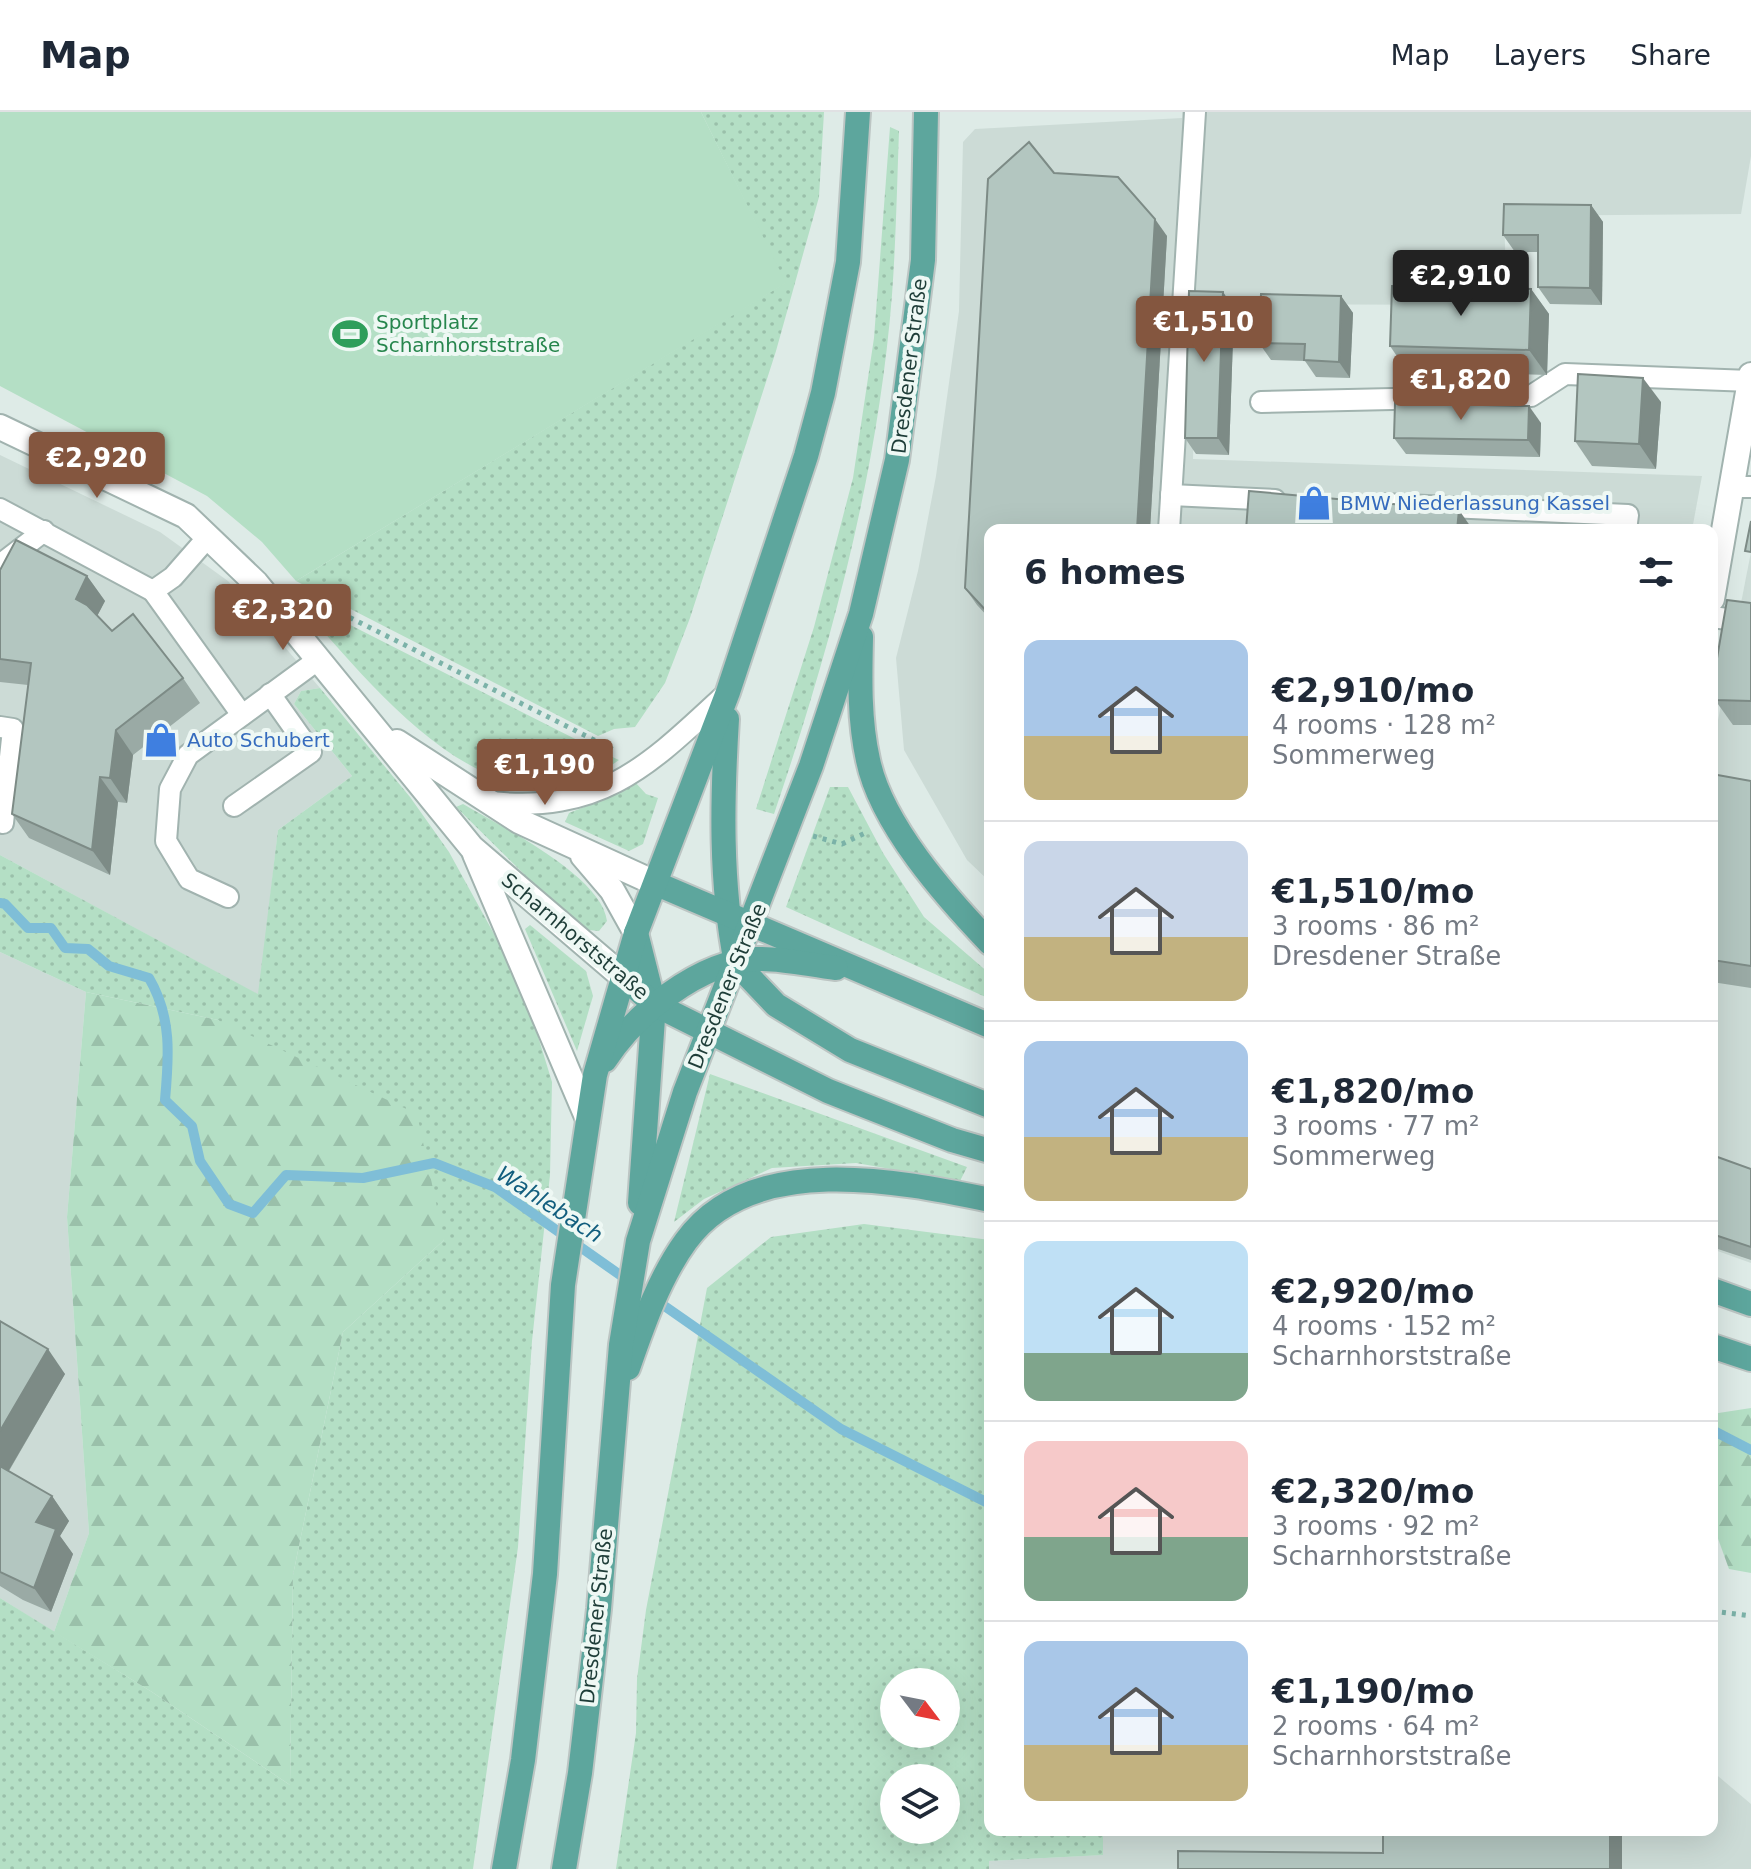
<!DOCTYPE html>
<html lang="en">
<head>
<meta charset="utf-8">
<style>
	:root { --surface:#fff; --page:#f2f2f3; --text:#1f2937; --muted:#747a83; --line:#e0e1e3; --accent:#84563f }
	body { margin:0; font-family:"DejaVu Sans",sans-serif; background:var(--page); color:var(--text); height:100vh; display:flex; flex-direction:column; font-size:30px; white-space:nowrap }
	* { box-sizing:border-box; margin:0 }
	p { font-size:26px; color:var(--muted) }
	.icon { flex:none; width:44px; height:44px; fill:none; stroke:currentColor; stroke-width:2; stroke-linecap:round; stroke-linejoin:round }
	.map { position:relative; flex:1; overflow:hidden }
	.panel { position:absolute; left:984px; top:412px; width:734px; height:1312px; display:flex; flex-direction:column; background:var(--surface); border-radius:16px; box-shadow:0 8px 32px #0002 }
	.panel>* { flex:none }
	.needle { width:52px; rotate:122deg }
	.buttons { position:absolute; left:880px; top:1556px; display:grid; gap:16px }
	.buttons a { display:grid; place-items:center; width:80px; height:80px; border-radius:50%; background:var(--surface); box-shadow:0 8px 32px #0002; font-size:40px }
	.price { position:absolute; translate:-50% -68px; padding:0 18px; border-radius:8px; background:var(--accent); color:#fff; font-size:26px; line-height:52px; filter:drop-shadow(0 2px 4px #0008) }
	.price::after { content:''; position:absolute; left:50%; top:48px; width:24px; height:18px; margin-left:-12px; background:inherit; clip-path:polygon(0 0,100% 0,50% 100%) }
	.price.current { background:#222; color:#fff }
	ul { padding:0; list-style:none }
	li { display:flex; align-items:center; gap:24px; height:200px; padding:0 40px }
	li+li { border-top:2px solid var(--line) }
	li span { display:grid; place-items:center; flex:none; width:224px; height:160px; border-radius:16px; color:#555 }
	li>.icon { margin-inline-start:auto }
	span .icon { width:96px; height:96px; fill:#fffc; stroke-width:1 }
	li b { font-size:34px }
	h2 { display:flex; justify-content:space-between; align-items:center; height:96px; padding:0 40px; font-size:34px }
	header { display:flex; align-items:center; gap:48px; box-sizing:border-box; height:112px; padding:0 40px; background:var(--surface); border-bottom:2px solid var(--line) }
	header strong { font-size:38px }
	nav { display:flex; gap:44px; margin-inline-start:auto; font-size:28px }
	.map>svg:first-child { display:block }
	.built { fill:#ccdbd6 }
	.grass { fill:url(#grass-dots); fill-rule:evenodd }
	.forest { fill:url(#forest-firs) }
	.pitch { fill:#b4dfc5 }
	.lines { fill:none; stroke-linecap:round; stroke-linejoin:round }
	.stream { stroke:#7fbed7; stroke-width:10 }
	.lane-casing { stroke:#a1b3af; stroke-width:24 }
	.street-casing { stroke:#a1b3af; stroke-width:28 }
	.primary-casing { stroke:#bcc5c3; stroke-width:28 }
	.path { stroke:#7bb2a8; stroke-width:5; stroke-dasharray:4 6; stroke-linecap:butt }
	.lane { stroke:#fff; stroke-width:20 }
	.street { stroke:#fff; stroke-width:24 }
	.primary { stroke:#5da69d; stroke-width:24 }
	.wall { fill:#9aaaa5 }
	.shaded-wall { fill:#7d8b86 }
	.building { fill:#b3c6c0; stroke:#7d8b86; stroke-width:2 }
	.labels { text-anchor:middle; stroke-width:8; stroke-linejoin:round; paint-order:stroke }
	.leisure-label { font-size:20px; fill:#27864d; stroke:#eef8f4; text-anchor:start }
	.street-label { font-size:20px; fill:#1e3d38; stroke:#eef8f4 }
	.shop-label { font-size:20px; fill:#366cbe; stroke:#eef8f4; text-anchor:start }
	.water-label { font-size:22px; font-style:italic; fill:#125e7e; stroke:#eef8f4 }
</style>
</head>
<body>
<header>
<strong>Map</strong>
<nav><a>Map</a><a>Layers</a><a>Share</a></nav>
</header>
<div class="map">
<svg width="1751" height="1757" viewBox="0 0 1751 1757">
	<defs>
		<pattern id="grass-dots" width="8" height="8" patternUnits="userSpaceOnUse" patternTransform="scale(2)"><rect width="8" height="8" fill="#b4dfc5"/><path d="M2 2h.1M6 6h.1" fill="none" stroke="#9ac0aa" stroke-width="1.8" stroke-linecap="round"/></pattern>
		<pattern id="forest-firs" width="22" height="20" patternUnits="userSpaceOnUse" patternTransform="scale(2)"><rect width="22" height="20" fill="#b4dfc5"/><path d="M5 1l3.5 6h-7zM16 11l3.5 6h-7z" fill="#9ac0aa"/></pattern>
	</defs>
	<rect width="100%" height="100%" fill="#deebe7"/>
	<g class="built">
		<polygon points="1182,0 1751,0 1751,44 1741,102 1504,104 1507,193 1197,192 1193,347 1702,364 1692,418 990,418 990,770 967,748 904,638 896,546 918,459 936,364 959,199 963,30 975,17 1182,6"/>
		<polygon points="0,343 160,420 228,469 320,576 301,579 294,592 352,664 278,718 259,883 0,743"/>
		<polygon points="1751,440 1751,1151 1712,1137 1712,639"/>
		<polygon points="0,840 86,880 67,1105 89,1421 54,1520 0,1486"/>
		<polygon points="1712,1659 1751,1692 1751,1757 989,1757 988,1749 1102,1743 1103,1718 1712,1718"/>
	</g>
	<g class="grass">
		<polygon points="701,0 824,0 819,85 776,239 690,506 665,571 635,615 614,617 598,624 296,469 785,171"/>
		<path d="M890,15L899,19C897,74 896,128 892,183C878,361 831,534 774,702L756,697L814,515L853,366L874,226Z"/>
		<path d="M301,488L597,638L619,648C495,740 370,569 296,489Z"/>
		<polygon points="320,576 410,685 449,740 510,851 533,908 552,970 550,1063 532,1229 518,1435 473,1757 0,1757 0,1486 152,1580 290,1673 293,1463 343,1220 444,1128 218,908 86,880 0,840 0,743 258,882 278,718 352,664 294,592 301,579"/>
		<polygon points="635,670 646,682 658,686 643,732 629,739 565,710 569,701 620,681"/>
		<polygon points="830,675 848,675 883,741 924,805 990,862 990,887 786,795"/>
		<path d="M463,692C500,714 602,764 607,809L599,819L589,818L534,772L456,695Z"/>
		<polygon points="530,813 586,859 593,884 577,939 525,817"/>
		<polygon points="710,962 967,1055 960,1069 856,1051 772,1056 704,1087 674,1110"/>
		<path d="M864,1112L990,1128V1718H1103V1743L989,1749V1757H616L636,1621L637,1567L646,1498L707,1176L771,1125ZM894,1570H946V1622H894ZM894,1666H946V1718H894Z"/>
	</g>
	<g class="forest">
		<polygon points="86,880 218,908 417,1002 444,1128 343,1220 293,1463 290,1673 152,1580 54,1520 89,1421 67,1105"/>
		<polygon points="1751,1296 1751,1461 1729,1457 1712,1410 1712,1302"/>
	</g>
	<polygon class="pitch" points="0,0 701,0 786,171 296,469 262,430 207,384 0,274"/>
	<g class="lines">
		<g class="stream">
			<path d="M0,791L5,792L28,816H51L65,836L88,837L109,854L149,866C172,905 169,944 165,988L192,1014L200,1049L229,1092L253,1101L286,1063L363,1066L434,1051L495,1075L630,1170"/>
			<polyline points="653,1186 841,1317 990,1392"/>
			<polyline points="1712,1318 1751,1338"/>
		</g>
		<g class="lane-casing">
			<g id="lane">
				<polyline points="1261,290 1531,284 1565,262 1751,269"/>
				<polyline points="1732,375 1751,375"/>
				<polyline points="1171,383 1275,388"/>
				<polyline points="1383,392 1628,403 1626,418"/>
				<polyline points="0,397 153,479 173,465 208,425"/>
				<polyline points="1169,418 1195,0"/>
				<polyline points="0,453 44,419"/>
				<polyline points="153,479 242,603"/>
				<polyline points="1712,505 1751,510"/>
				<polyline points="0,615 13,617 3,711"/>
				<path d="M490,690C604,702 650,652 728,580"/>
				<polyline points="234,694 311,640 270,582"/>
				<polyline points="228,785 189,767 166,729 170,677 188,643 319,547"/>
			</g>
		</g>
		<g class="street-casing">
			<g id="street">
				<polyline points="0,315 186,404 256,471 472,736 622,864"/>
				<polyline points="1712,487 1751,263"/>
				<polyline points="397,630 519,709 657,772"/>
				<polyline points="475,742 588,1007"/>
				<polyline points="583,744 612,778 636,821"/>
			</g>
		</g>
		<g class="primary-casing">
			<g id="primary">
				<path d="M861,525C860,566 859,608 868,648C881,712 946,785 990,831"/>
				<path d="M727,607C722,688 720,770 736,851"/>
				<polyline points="657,772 990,914"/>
				<polyline points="636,821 654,892 640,1091"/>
				<polyline points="736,851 776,893 850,938 990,994"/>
				<polyline points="622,864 654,892 828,979 952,1028 990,1039"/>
				<path d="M605,948C635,902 699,850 756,847C782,846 810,853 836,856"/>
				<polyline points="1712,1178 1751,1192"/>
				<polyline points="1712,1234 1751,1247"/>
				<path d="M628,1256C643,1213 659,1166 686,1129C751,1039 898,1069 990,1088"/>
				<polyline points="504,1757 523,1648 545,1462 563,1173 595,963 636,821 728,580 806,344 823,281 848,150 858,0"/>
				<polyline points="564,1757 580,1661 599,1497 621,1233 638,1129 685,980 811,654 861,502 897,348 923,148 926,0"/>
			</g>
		</g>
		<g class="path">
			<polyline points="305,483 614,638"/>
			<polyline points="813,724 842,732 867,720"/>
			<polyline points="1712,1499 1751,1504"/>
		</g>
		<use href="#lane" class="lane"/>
		<use href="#street" class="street"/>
		<use href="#primary" class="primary"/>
	</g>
	<g class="wall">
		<polygon points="1054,61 1167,124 1150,418 990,418 990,507 977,493 965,476"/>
		<polygon points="1591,93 1603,110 1602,193 1550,192 1538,175 1538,140 1515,140 1503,123"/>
		<polygon points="1531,177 1549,202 1547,263 1407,259 1390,234"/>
		<polygon points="1223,180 1234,197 1229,343 1196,342 1185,326"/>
		<polygon points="1341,184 1353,201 1350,266 1316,265 1305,249 1271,248 1259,231"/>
		<polygon points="1661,290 1656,357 1592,354 1575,329"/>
		<polygon points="1541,311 1540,345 1406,342 1394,326"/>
		<polygon points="0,458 87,464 105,489 97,504 112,519 183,566 200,591 133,643 127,691 118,690 110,763 29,726 12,702 28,573 0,570"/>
		<polygon points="1751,491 1751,613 1733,613 1715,588"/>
		<polygon points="1712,662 1751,669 1751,876 1712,870"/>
		<polygon points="1712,1043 1751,1057 1751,1148 1712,1135"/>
		<polygon points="0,1209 65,1262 9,1359 52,1384 69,1409 60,1424 73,1442 51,1500 23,1488 0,1474"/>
	</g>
	<g class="shaded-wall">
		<polygon points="1591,93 1603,110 1602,193 1590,176"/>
		<polygon points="1155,107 1167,124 1150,418 1137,418"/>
		<polygon points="1531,177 1549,202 1547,263 1529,238"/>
		<polygon points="1223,180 1234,197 1229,343 1218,326"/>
		<polygon points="1341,184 1353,201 1350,266 1339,250"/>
		<polygon points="1643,266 1661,290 1656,357 1639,332"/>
		<polygon points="1529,294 1541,311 1540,345 1528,328"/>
		<polygon points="1459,398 1473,418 1457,418"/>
		<polygon points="87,464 105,489 93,512 76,487"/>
		<polygon points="116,618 133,643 127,691 110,666"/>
		<polygon points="100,665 118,690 110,763 92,738"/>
		<polygon points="48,1237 65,1262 2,1370 0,1367 0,1319"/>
		<polygon points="52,1384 69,1409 60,1424 73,1442 51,1500 34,1476 36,1410"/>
		<rect x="1610" y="1718" width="12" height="39"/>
	</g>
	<g class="building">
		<polygon points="1029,30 1054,61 1118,65 1155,107 1137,418 990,418 990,503 965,476 988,67"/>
		<polygon points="1504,92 1591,93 1590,176 1538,175 1538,123 1503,123"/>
		<polygon points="1392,174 1531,177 1529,238 1390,234"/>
		<polygon points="1189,179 1223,180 1218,326 1185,326"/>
		<polygon points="1261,182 1341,184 1339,250 1304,248 1305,232 1259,231"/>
		<polygon points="1578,262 1643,266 1639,332 1575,329"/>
		<polygon points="1395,291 1529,294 1528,328 1394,326"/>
		<polygon points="1249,379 1459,398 1457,418 1246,418"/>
		<polygon points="1751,409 1751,440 1745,439"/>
		<polygon points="16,428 87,464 76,487 87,493 112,519 133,502 183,566 116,618 110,666 100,665 92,738 12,702 31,551 0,547 0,458"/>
		<polygon points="1727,488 1751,491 1751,589 1715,588 1716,552"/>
		<polygon points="1712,662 1751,669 1751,854 1712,848"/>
		<polygon points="1712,1043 1751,1057 1751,1135 1712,1122"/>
		<polygon points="0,1209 48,1237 0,1319"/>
		<polygon points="0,1354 52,1384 36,1410 56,1417 34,1476 0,1460"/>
		<polygon points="1383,1718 1610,1718 1610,1757 1178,1757 1178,1739 1383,1741"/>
	</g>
	<defs>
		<g id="stadium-bare" transform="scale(2.76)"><path d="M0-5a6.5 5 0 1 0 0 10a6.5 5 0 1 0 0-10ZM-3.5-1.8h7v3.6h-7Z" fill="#2e9e5b" stroke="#eef8f4" stroke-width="2.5" paint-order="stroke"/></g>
		<g id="shop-bare" transform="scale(2.76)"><path d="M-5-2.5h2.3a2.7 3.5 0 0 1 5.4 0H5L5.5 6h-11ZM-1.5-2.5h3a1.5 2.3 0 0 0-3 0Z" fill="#3f7fe0" stroke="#eef8f4" stroke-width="2.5" paint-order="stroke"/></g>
	</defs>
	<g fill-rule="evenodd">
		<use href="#stadium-bare" x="350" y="222"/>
		<use href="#shop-bare" x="1314" y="391"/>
		<use href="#shop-bare" x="161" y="628"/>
	</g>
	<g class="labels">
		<g class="leisure-label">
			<text x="376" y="217">Sportplatz<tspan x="376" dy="23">Scharnhorststraße</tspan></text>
		</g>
		<g class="street-label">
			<text transform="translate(909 254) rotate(-83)" y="7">Dresdener Straße</text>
			<text transform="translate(575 824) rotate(40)" y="7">Scharnhorststraße</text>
			<text transform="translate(727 874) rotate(-68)" y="7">Dresdener Straße</text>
			<text transform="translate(596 1504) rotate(-84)" y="7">Dresdener Straße</text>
		</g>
		<g class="shop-label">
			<text x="1340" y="398">BMW Niederlassung Kassel</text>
			<text x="187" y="635">Auto Schubert</text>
		</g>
		<g class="water-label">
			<text transform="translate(550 1092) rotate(33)" y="8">Wahlebach</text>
		</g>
	</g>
</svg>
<div class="buttons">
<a><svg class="needle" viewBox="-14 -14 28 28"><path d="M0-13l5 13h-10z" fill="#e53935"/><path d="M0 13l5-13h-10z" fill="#747a83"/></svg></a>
<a><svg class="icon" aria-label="layers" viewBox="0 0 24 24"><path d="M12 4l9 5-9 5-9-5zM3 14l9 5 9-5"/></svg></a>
</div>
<b class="price current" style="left:1461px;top:206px">€2,910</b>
<b class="price" style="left:1204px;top:252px">€1,510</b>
<b class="price" style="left:1461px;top:310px">€1,820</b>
<b class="price" style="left:97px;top:388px">€2,920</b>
<b class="price" style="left:283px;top:540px">€2,320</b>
<b class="price" style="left:545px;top:695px">€1,190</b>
<section class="panel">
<h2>6 homes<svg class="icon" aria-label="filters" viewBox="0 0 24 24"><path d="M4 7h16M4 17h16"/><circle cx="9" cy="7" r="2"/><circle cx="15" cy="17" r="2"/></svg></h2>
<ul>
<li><span style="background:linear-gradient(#a9c7e8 60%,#c2b280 0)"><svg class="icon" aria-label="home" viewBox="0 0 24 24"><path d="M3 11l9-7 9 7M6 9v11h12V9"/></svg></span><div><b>€2,910/mo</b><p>4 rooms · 128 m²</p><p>Sommerweg</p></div></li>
<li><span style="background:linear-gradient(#c9d6e8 60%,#c2b280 0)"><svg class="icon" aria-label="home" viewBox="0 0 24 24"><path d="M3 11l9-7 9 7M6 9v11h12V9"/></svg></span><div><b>€1,510/mo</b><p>3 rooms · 86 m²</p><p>Dresdener Straße</p></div></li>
<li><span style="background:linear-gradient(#a9c7e8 60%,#c2b280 0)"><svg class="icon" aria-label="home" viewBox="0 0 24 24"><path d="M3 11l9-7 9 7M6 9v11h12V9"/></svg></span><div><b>€1,820/mo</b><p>3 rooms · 77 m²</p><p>Sommerweg</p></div></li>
<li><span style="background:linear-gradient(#bfe0f5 70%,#7fa58c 0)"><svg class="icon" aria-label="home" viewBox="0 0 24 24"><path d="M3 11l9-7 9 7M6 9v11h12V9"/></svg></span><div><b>€2,920/mo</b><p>4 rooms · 152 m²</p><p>Scharnhorststraße</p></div></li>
<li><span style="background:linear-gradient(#f6c9c9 60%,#7fa58c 0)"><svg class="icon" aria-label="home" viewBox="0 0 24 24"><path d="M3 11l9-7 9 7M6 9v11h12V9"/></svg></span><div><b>€2,320/mo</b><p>3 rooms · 92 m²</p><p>Scharnhorststraße</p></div></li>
<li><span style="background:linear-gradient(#a9c7e8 65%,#c2b280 0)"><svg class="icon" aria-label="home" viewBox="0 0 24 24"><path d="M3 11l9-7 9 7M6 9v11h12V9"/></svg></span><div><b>€1,190/mo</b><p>2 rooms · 64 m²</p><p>Scharnhorststraße</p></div></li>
</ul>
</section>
</div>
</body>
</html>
